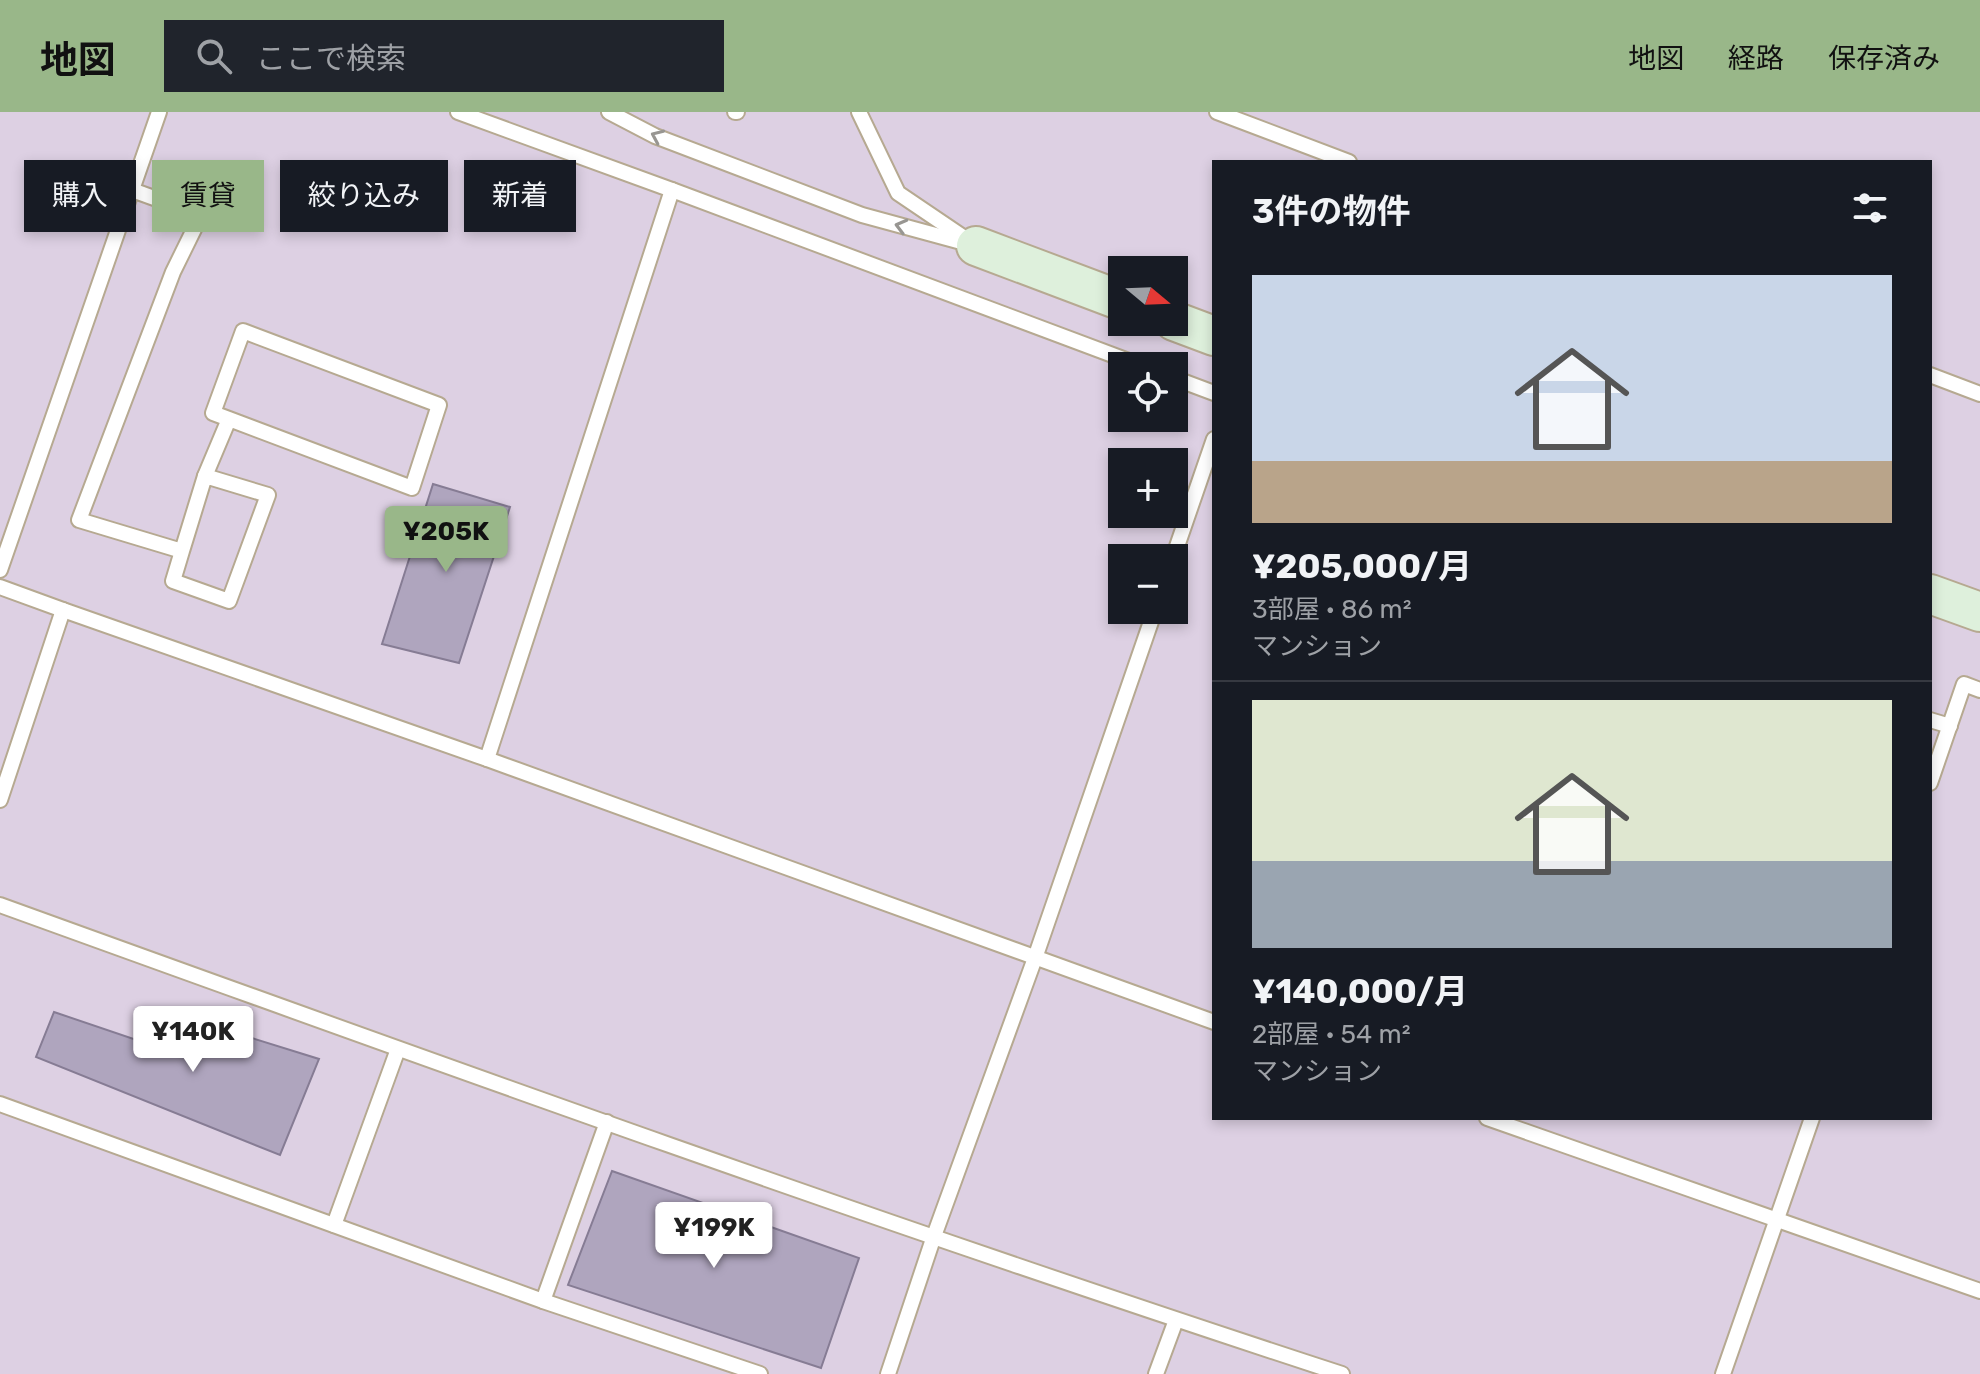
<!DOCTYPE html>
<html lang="ja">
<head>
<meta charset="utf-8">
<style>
	:root { --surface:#171b24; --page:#20242c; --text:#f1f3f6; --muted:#9ea1a6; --line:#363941; --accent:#99b789 }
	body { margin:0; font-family:Rubik,"Noto Sans JP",sans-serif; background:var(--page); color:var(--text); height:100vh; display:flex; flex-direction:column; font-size:30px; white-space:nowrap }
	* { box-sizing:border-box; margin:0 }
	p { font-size:26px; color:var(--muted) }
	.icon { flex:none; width:44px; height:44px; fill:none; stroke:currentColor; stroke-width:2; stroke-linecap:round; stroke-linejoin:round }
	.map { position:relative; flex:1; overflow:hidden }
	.sheet { position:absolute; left:1212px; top:48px; width:720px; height:960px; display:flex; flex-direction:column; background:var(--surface); border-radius:0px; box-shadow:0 4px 12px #0003 }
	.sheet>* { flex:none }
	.guide { position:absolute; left:24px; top:48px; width:760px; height:72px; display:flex; gap:16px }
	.needle { width:52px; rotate:109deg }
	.tools { position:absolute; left:1108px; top:144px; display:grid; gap:16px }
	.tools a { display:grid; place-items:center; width:80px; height:80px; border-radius:0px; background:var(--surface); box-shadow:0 4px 12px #0003; font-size:40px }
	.price { position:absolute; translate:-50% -68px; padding:0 18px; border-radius:8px; background:#fff; color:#222; font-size:26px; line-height:52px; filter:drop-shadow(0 2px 4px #0008) }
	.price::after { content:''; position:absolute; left:50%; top:48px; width:24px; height:18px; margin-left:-12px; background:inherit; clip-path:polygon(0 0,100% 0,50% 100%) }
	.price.current { background:var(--accent); color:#111 }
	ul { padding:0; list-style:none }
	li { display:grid; align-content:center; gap:16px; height:424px; padding:0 40px }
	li+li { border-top:2px solid var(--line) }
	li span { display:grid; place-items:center; height:248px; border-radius:0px; color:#555 }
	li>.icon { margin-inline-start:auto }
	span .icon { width:144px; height:144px; fill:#fffc; stroke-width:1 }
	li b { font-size:34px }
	h2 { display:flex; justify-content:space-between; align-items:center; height:96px; padding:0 40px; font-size:34px }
	.chip { padding:0 28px; border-radius:0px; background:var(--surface); box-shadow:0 4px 12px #0003; font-size:28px; line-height:72px }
	.chip.current { background:var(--accent); color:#111 }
	header { display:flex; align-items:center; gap:48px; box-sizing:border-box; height:112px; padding:0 40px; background:var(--accent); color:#111 }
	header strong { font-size:38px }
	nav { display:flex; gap:44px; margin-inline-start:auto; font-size:28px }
	.search { width:560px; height:72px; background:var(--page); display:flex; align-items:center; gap:20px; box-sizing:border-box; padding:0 28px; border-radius:0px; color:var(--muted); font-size:30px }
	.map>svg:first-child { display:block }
	.industrial { fill:#ddd0e3; fill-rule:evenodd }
	.building { fill:#afa5be; stroke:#867c94; stroke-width:2 }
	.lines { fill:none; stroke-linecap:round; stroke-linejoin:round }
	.lane-casing { stroke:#b6a991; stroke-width:18 }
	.secondary-casing { stroke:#b6a991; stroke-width:42 }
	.lane { stroke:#fff; stroke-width:14 }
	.secondary { stroke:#def0dc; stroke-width:38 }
	.oneway { stroke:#989692 }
</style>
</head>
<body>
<header>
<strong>地図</strong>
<div class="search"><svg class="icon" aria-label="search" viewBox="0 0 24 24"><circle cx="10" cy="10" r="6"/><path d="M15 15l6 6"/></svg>ここで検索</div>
<nav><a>地図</a><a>経路</a><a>保存済み</a></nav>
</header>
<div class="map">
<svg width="1980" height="1262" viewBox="0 0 1980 1262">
	<rect width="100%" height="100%" fill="#ebddc4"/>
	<path class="industrial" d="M0,0H1980V1262H0ZM1214,50H1930V1006H1214ZM1122,158H1174V210H1122ZM1122,254H1174V306H1122ZM1122,350H1174V402H1122ZM1122,446H1174V498H1122Z"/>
	<g class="building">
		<polygon points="433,372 510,395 459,551 382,532"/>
		<polygon points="54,900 163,937 175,902 319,947 280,1043 36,945"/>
		<polygon points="612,1059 859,1146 821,1256 568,1173"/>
	</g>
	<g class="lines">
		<g class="lane-casing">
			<g id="lane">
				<polyline points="458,0 672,78 487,647 1214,910"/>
				<polyline points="609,0 655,24 862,103 976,134"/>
				<polyline points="735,0 737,0"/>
				<polyline points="859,0 898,81 966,127"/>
				<polyline points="1217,0 1349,50"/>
				<polyline points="132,78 201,103 173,160 79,408 182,439 205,364 268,383 229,489 173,469 182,439"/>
				<polyline points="672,78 1142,254"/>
				<polyline points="1930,263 1980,282"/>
				<polyline points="1174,266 1214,281"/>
				<polyline points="205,364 229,307 213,301 243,219 439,293 412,376 229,307"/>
				<polyline points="1173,446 1214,327"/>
				<polyline points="0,458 159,0"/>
				<polyline points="0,475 63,498 0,688"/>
				<polyline points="63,498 487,647"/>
				<polyline points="1930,608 1950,614"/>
				<polyline points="1930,671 1964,572 1980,578"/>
				<path d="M0,793C445,954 891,1115 1342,1262"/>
				<polyline points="0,992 543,1189 760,1262"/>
				<polyline points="1487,1006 1980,1179"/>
				<polyline points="334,1113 398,937"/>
				<polyline points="543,1189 607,1010"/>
				<polyline points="888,1262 934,1124 1035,846 1155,498"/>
				<polyline points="1156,1262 1176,1208"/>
				<polyline points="1723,1262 1812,1006"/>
			</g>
		</g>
		<g class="secondary-casing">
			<g id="secondary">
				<polyline points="976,134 1122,189"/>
				<polyline points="1174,209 1214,224"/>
				<polyline points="1930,482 1980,500"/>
			</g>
		</g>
		<use href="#lane" class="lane"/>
		<use href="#secondary" class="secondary"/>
	</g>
	<defs><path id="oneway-chevron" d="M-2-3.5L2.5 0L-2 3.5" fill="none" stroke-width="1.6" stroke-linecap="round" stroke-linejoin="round" transform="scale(2)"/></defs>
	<g class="oneway">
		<use href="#oneway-chevron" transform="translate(657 24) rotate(-156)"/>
		<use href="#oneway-chevron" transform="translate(901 114) rotate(-165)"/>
	</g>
</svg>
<div class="tools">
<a><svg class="needle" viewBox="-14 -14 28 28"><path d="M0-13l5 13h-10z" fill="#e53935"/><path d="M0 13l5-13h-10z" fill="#9ea1a6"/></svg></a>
<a><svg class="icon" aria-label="locate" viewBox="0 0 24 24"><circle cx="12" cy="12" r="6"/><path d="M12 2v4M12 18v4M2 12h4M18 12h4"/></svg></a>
<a>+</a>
<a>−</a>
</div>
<b class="price current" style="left:446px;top:462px">¥205K</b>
<b class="price" style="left:193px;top:962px">¥140K</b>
<b class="price" style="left:714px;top:1158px">¥199K</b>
<div class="guide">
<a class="chip">購入</a>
<a class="chip current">賃貸</a>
<a class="chip">絞り込み</a>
<a class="chip">新着</a>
</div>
<section class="sheet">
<h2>3件の物件<svg class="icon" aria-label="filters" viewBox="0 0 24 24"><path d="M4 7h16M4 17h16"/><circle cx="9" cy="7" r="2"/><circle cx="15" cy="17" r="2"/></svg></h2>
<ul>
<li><span style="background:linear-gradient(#c9d6e8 75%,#b9a48a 0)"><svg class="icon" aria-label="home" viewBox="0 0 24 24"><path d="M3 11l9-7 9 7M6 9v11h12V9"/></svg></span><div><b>¥205,000/月</b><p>3部屋 · 86 m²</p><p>マンション</p></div></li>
<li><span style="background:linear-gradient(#dfe7d0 65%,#9aa5b1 0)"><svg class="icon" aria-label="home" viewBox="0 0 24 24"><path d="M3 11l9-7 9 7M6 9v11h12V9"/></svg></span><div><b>¥140,000/月</b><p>2部屋 · 54 m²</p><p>マンション</p></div></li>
</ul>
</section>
</div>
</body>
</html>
